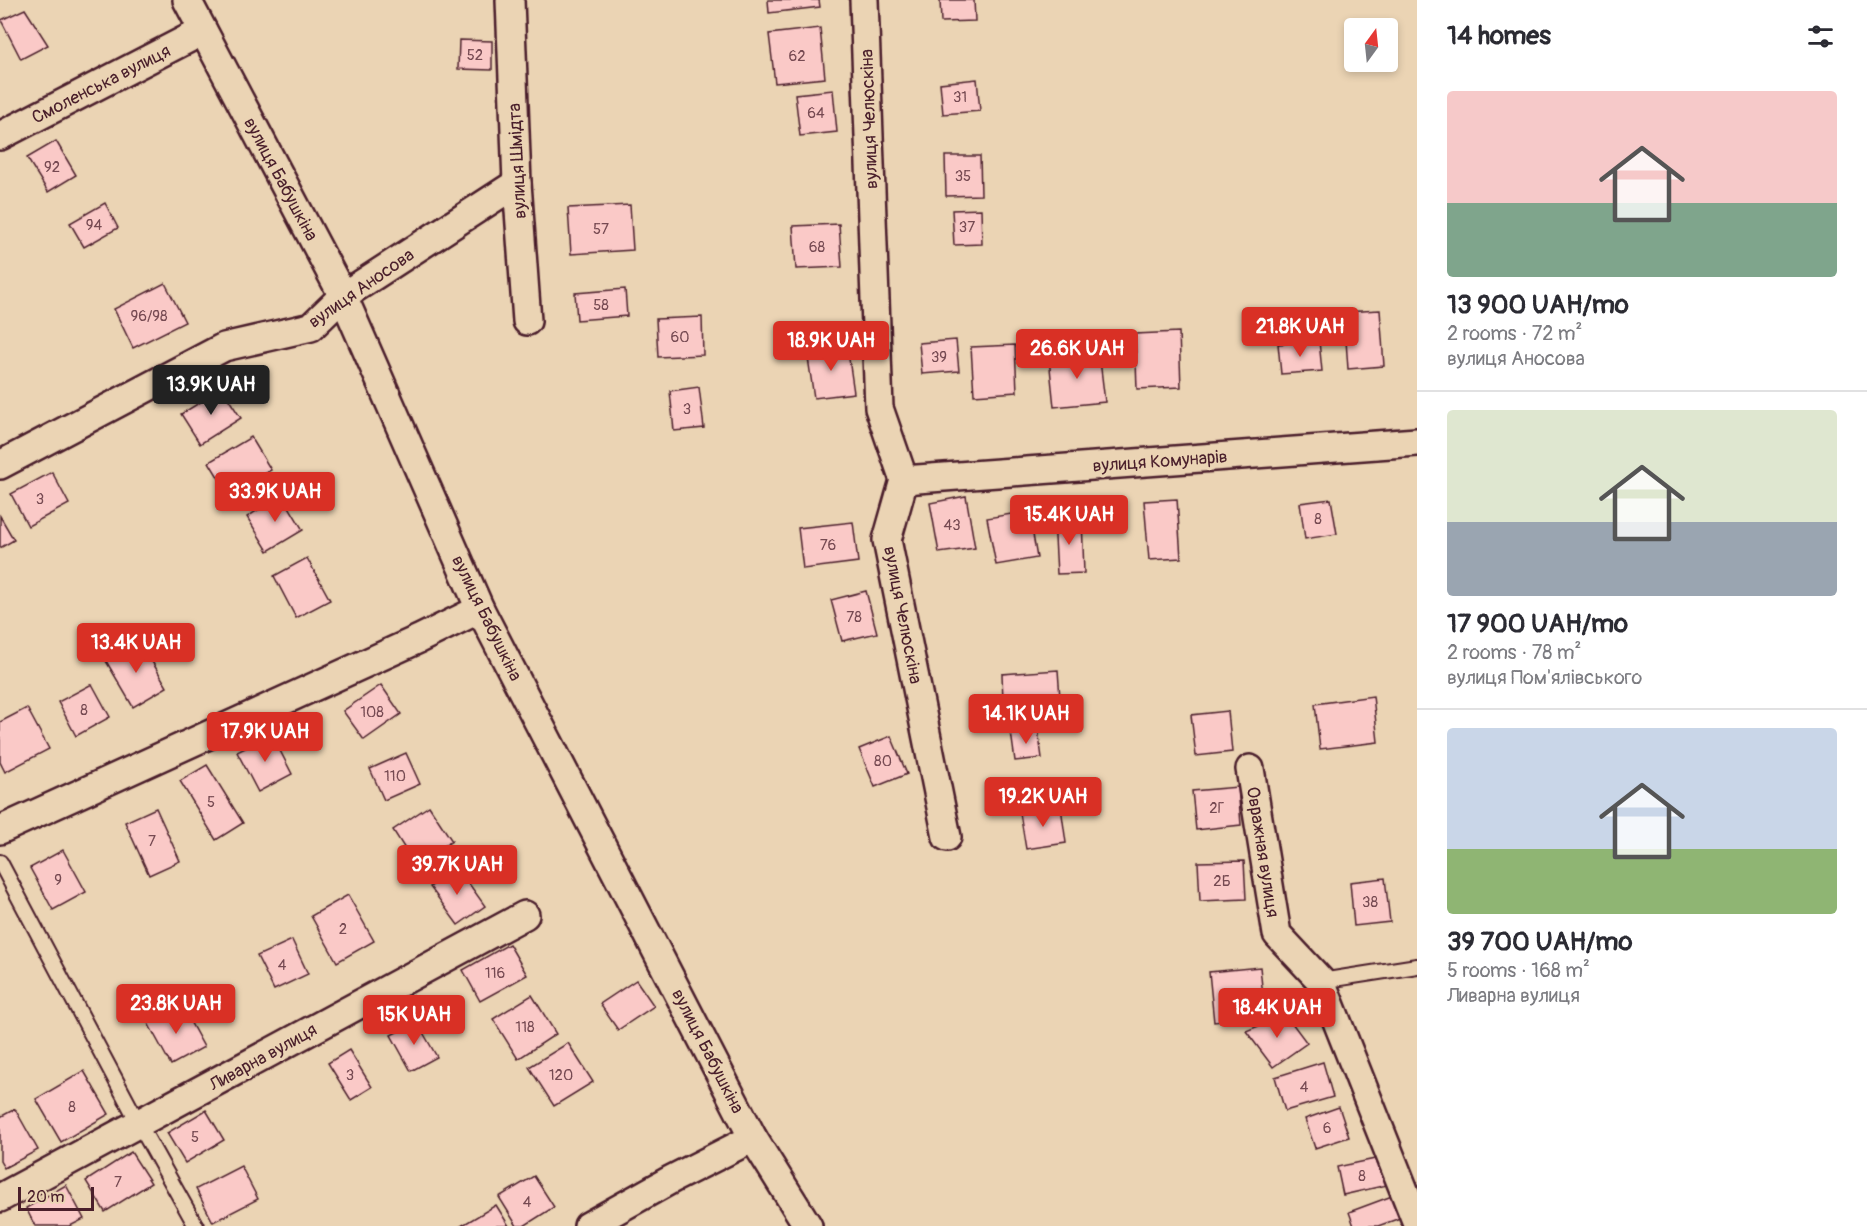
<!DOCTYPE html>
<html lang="en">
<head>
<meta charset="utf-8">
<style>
	:root { --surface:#fff; --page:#f7f7f7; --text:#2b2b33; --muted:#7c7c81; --line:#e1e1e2; --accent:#d93025 }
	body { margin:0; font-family:Pangolin,sans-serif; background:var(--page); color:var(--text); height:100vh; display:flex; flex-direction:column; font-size:22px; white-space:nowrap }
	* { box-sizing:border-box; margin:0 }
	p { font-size:20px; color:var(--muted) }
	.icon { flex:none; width:33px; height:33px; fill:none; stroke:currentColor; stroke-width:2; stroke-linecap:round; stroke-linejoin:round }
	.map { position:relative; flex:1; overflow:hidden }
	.drawer { display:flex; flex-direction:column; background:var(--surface); width:450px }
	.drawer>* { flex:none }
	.needle { width:39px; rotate:15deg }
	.tools { position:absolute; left:1344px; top:18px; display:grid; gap:12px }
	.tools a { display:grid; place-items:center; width:54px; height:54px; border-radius:6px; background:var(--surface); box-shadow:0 3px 9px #0003; font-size:30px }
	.scale { position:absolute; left:18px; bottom:15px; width:76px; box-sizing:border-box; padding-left:6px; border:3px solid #4a1f2b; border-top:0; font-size:16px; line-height:21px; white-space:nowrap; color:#4a1f2b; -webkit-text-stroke:4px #ebd4b4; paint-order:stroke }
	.price { position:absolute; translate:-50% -51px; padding:0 14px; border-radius:6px; background:var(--accent); color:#fff; font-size:20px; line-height:39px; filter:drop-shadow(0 2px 3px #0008) }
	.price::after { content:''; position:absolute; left:50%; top:36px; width:18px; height:14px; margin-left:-9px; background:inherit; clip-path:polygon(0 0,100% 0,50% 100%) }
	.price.current { background:#222; color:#fff }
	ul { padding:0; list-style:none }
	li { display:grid; align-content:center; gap:12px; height:318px; padding:0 30px }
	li+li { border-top:2px solid var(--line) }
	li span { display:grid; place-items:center; height:186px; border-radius:6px; color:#555 }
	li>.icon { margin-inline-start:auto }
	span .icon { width:108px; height:108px; fill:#fffc; stroke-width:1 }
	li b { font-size:26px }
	h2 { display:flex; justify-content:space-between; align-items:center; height:72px; padding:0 30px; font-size:26px }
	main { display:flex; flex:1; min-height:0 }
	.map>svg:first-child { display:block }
	.building { fill:#fac9c7; stroke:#4a1f2b; stroke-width:1.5 }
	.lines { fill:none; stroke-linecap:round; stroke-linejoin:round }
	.lane-casing { stroke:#4a1f2b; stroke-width:18 }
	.street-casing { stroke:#4a1f2b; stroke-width:32 }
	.lane { stroke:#ebd4b4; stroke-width:14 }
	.street { stroke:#ebd4b4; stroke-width:27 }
	.labels { text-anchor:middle; stroke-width:6; stroke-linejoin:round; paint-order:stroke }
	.number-label { font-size:15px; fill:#764a52 }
	.street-label { font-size:18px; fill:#4a1f2b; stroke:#ebd4b4 }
</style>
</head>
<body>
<main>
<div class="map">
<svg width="1417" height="1226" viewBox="0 0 1417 1226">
	<rect width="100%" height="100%" fill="#ebd4b4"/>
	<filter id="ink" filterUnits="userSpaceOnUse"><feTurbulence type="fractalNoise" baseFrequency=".0167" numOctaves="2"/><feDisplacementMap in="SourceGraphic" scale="12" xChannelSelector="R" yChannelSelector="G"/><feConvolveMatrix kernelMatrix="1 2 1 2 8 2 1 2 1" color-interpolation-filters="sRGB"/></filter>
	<g filter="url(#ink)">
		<g class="building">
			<polygon points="768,0 819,0 820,7 769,13"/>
			<polygon points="940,0 974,0 975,21 941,22"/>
			<polygon points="25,9 48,45 21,59 1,20"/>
			<polygon points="820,28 825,78 775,83 769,34"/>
			<polygon points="459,40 492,41 492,70 458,69"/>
			<polygon points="977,79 980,111 943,114 940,83"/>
			<polygon points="833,90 837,132 800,136 795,94"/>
			<polygon points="56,141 76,175 48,192 27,158"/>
			<polygon points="945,156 980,156 981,195 946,196"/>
			<polygon points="105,203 118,228 84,247 70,223"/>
			<polygon points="630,205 633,250 571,254 568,208"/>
			<polygon points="981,209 982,244 954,245 952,210"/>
			<polygon points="839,224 842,267 796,269 793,226"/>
			<polygon points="165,283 185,322 133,348 114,309"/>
			<polygon points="625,289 627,316 577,320 575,293"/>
			<polygon points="1380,310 1384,366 1348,369 1344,312"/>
			<polygon points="702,317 703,355 658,357 656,319"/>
			<polygon points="1179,332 1181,387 1137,389 1135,334"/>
			<polygon points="956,340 959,371 922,374 919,343"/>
			<polygon points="1319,341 1322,371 1281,374 1278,344"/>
			<polygon points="847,345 854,393 814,398 807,351"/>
			<polygon points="1015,345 1017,392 974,395 971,347"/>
			<polygon points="1099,352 1105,402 1054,407 1049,358"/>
			<polygon points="699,387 704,428 674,431 670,391"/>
			<polygon points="222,389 241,418 200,444 181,414"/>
			<polygon points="251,437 271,470 229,495 209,462"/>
			<polygon points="52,472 69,504 28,526 11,494"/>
			<polygon points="282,495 303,530 268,551 247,517"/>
			<polygon points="966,496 975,548 939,553 930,503"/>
			<polygon points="1177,499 1181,558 1149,560 1144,501"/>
			<polygon points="1331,499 1337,534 1305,539 1300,503"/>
			<polygon points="1029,511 1037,558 996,565 987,518"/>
			<polygon points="0,516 14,540 0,548"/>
			<polygon points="1082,518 1084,573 1057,574 1054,519"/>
			<polygon points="853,522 858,562 803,569 798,528"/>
			<polygon points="307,558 330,600 296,618 274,576"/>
			<polygon points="866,591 877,633 842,641 831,600"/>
			<polygon points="140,641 167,687 133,707 106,661"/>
			<polygon points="1058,670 1060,698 1003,701 1002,674"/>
			<polygon points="92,684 110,717 76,736 58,702"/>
			<polygon points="381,685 401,714 364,740 343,711"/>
			<polygon points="1373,696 1378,742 1320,749 1315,704"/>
			<polygon points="27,708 49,749 5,772 0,762 0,722"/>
			<polygon points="1228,711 1232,752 1196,756 1191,715"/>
			<polygon points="1038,729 1042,758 1015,761 1011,732"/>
			<polygon points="272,735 292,774 258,792 237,752"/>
			<polygon points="891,736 907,774 875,787 859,749"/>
			<polygon points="406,753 420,784 384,800 370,769"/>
			<polygon points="207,765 243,823 216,840 180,781"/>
			<polygon points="1238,787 1241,825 1196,830 1192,791"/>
			<polygon points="429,806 452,841 415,865 393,830"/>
			<polygon points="1061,807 1066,843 1026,849 1020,813"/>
			<polygon points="156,808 180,861 149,875 125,822"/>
			<polygon points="63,850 86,892 53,910 30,868"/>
			<polygon points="1244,861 1246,899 1200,901 1198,862"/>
			<polygon points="457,867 485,906 458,925 430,887"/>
			<polygon points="1385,878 1390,922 1354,926 1350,882"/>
			<polygon points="348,895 374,941 337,962 311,916"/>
			<polygon points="292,940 308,974 274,990 257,956"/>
			<polygon points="509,944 527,975 480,1001 463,970"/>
			<polygon points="1260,967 1265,1016 1214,1022 1209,972"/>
			<polygon points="636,980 654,1006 618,1030 600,1004"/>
			<polygon points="532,995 556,1034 518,1059 493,1019"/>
			<polygon points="181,1005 204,1047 171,1065 148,1023"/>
			<polygon points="1286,1015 1307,1043 1273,1067 1246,1031"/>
			<polygon points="417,1022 437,1057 411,1071 391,1035"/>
			<polygon points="568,1043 593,1082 554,1106 529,1067"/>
			<polygon points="349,1050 372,1087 351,1100 328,1063"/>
			<polygon points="1323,1062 1333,1097 1285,1111 1275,1077"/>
			<polygon points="84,1071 109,1114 61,1142 36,1099"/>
			<polygon points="1339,1107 1349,1137 1315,1148 1305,1119"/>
			<polygon points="15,1109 38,1150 4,1168 0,1161 0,1117"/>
			<polygon points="206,1110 224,1140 185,1163 167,1133"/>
			<polygon points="131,1152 151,1183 105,1212 86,1181"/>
			<polygon points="1380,1158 1387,1185 1343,1195 1337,1167"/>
			<polygon points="241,1166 258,1199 213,1222 196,1189"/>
			<polygon points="534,1176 554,1207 524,1226 517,1226 499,1197"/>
			<polygon points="66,1185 84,1219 70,1226 35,1226 26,1208"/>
			<polygon points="1392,1196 1400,1218 1378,1226 1354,1226 1349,1212"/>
			<polygon points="496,1205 509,1226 461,1226"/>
		</g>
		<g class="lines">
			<g class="lane-casing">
				<g id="lane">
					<polyline points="0,862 139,1124 196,1226"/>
					<polyline points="1321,981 1417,966"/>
				</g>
			</g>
			<g class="street-casing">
				<g id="street">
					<polyline points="187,0 343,296 480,609 753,1138 808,1226"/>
					<polyline points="510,0 517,183 527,321"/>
					<polyline points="864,0 879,408 904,480 887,540 947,837"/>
					<polyline points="0,136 203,31"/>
					<polyline points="0,465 224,347 311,327 343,296 517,183"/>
					<polyline points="904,480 1417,442"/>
					<polyline points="1250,769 1277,934 1321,981 1417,1223"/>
					<polyline points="0,830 419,639 480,609"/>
					<polyline points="0,1198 525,915"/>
					<polyline points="588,1226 672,1179 753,1138"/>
				</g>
			</g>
			<use href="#lane" class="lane"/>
			<use href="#street" class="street"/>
		</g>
	</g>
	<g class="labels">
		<g class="number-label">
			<text x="475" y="60">52</text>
			<text x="797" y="61">62</text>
			<text x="960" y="102">31</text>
			<text x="816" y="118">64</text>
			<text x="52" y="172">92</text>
			<text x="963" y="181">35</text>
			<text x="94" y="230">94</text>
			<text x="967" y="232">37</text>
			<text x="601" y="234">57</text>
			<text x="817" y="252">68</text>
			<text x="601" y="310">58</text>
			<text x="149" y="321">96/98</text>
			<text x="680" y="342">60</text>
			<text x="939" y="362">39</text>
			<text x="687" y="414">3</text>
			<text x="40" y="504">3</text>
			<text x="1318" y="524">8</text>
			<text x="952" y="530">43</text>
			<text x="828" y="550">76</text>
			<text x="854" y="622">78</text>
			<text x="84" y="715">8</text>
			<text x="372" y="717">108</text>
			<text x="883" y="766">80</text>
			<text x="395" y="781">110</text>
			<text x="211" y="807">5</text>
			<text x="1217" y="813">2Г</text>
			<text x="152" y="846">7</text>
			<text x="58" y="885">9</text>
			<text x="1222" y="886">2Б</text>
			<text x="1370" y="907">38</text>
			<text x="343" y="934">2</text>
			<text x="282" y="970">4</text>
			<text x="495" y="978">116</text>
			<text x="525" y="1032">118</text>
			<text x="350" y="1080">3</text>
			<text x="561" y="1080">120</text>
			<text x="1304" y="1092">4</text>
			<text x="72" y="1112">8</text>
			<text x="1327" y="1133">6</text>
			<text x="195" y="1142">5</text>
			<text x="1362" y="1181">8</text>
			<text x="118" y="1187">7</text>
			<text x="527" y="1207">4</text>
		</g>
		<g class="street-label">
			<text transform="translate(101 84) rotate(-27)" y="6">Смоленська вулиця</text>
			<text transform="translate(869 119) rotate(-92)" y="6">вулиця Челюскіна</text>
			<text transform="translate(517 161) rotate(-93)" y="6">вулиця Шмідта</text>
			<text transform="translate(281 179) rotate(62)" y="6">вулиця Бабушкіна</text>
			<text transform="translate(361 288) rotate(-35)" y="6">вулиця Аносова</text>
			<text transform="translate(1160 461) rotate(-4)" y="6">вулиця Комунарів</text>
			<text transform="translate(903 615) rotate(79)" y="6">вулиця Челюскіна</text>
			<text transform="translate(487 618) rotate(64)" y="6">вулиця Бабушкіна</text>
			<text transform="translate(1263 852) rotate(81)" y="6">Овражная вулиця</text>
			<text transform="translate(708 1051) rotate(63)" y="6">вулиця Бабушкіна</text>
			<text transform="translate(263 1057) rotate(-29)" y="6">Ливарна вулиця</text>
		</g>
	</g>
</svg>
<div class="tools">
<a><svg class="needle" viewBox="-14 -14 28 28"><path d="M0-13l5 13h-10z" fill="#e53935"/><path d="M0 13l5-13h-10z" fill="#7c7c81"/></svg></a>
</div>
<div class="scale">20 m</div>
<b class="price" style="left:1300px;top:358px">21.8K UAH</b>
<b class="price" style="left:831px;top:372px">18.9K UAH</b>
<b class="price" style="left:1077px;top:380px">26.6K UAH</b>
<b class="price current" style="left:211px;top:416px">13.9K UAH</b>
<b class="price" style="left:275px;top:523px">33.9K UAH</b>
<b class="price" style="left:1069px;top:546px">15.4K UAH</b>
<b class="price" style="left:136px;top:674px">13.4K UAH</b>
<b class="price" style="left:1026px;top:745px">14.1K UAH</b>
<b class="price" style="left:265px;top:763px">17.9K UAH</b>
<b class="price" style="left:1043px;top:828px">19.2K UAH</b>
<b class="price" style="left:457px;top:896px">39.7K UAH</b>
<b class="price" style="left:176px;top:1035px">23.8K UAH</b>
<b class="price" style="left:1277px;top:1039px">18.4K UAH</b>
<b class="price" style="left:414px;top:1046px">15K UAH</b>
</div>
<section class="drawer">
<h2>14 homes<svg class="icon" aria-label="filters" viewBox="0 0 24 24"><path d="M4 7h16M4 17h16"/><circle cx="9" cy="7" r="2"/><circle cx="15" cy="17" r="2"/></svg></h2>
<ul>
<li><span style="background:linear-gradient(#f6c9c9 60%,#7fa58c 0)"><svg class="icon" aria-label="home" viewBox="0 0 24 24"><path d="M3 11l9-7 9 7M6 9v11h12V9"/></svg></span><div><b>13 900 UAH/mo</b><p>2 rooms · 72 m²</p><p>вулиця Аносова</p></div></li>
<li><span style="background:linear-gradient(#dfe7d0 60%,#9aa5b1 0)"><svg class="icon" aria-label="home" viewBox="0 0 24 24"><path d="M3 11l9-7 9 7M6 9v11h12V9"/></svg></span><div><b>17 900 UAH/mo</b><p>2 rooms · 78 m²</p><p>вулиця Пом'ялівського</p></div></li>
<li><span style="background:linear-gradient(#c9d6e8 65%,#8fb573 0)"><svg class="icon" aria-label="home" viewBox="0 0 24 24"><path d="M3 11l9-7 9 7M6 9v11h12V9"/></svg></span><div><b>39 700 UAH/mo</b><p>5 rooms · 168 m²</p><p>Ливарна вулиця</p></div></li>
</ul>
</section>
</main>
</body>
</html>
